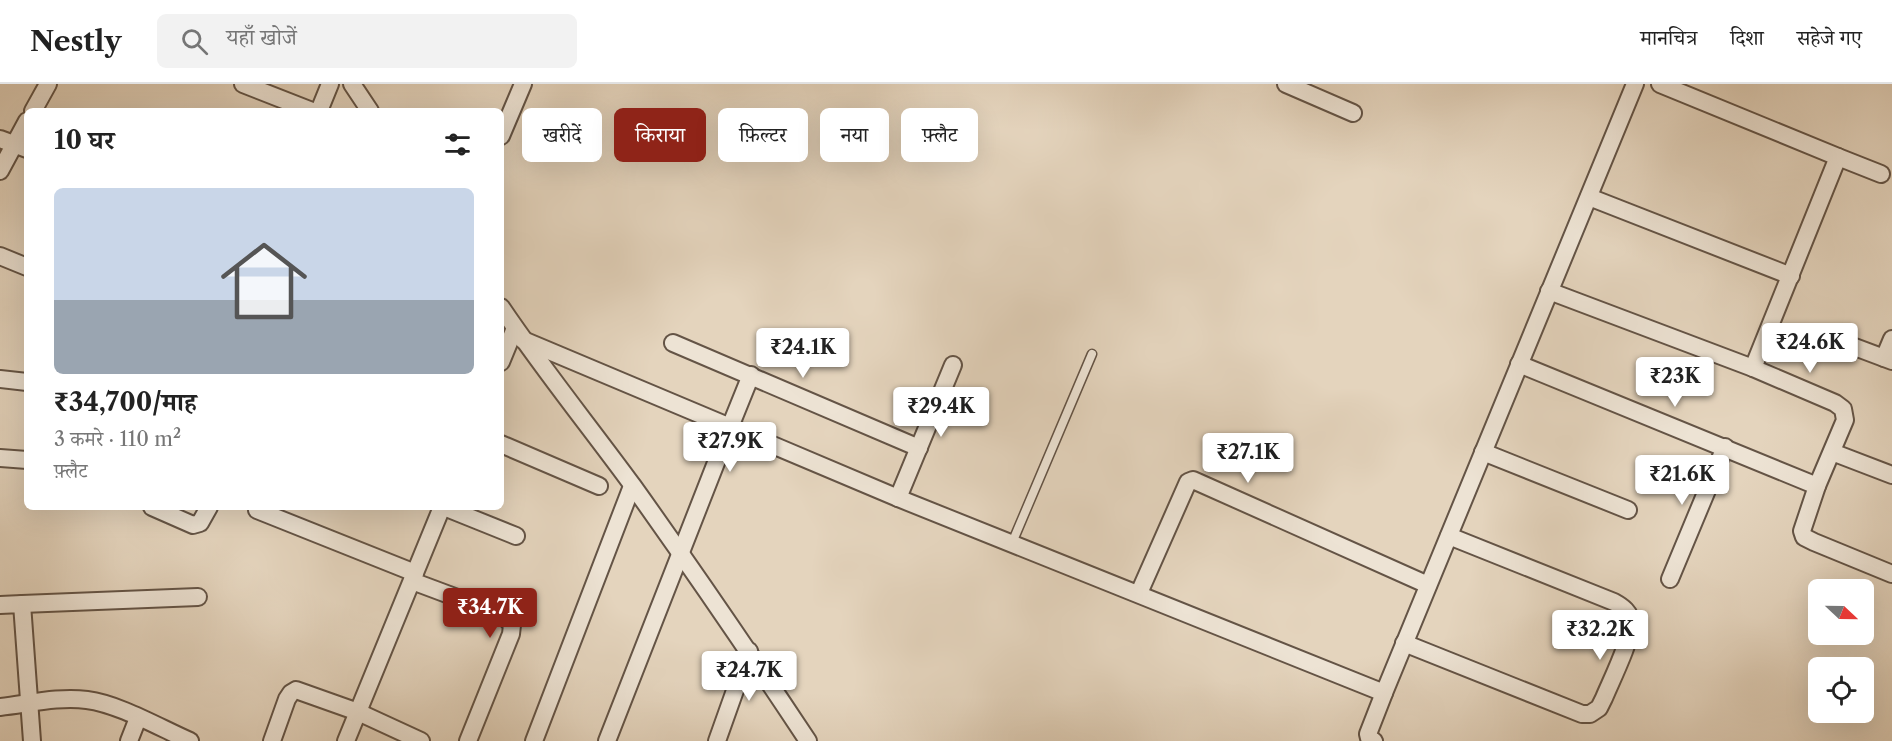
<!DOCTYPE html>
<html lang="hi">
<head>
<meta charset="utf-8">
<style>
	:root { --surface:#fff; --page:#f2f2f2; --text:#222; --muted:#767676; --line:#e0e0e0; --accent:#8f2418 }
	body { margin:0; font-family:"Libre Caslon Text","Noto Serif Devanagari",serif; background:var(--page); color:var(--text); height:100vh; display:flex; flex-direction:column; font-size:22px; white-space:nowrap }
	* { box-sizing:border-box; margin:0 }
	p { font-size:20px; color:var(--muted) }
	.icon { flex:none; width:33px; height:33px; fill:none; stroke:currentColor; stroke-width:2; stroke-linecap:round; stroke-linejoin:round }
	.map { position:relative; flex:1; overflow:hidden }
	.sheet { position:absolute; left:24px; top:24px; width:480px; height:402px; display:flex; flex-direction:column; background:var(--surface); border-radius:9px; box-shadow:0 6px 24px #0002 }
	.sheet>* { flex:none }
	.hud { position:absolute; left:522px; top:24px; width:570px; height:54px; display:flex; gap:12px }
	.needle { width:39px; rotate:112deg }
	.tools { position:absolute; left:1808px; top:495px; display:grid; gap:12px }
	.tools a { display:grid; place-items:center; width:66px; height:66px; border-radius:9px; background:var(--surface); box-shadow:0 6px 24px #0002; font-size:30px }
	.price { position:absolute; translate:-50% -51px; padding:0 14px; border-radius:6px; background:#fff; color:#222; font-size:20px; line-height:39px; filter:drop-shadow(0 2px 3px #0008) }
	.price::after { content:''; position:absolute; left:50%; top:36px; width:18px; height:14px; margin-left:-9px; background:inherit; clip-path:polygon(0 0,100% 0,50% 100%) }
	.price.selected { background:var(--accent); color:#fff }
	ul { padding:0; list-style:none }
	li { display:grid; align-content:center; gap:12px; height:318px; padding:0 30px }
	li span { display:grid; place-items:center; height:186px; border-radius:9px; color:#555 }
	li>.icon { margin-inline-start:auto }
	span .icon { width:108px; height:108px; fill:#fffc; stroke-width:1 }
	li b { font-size:26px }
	h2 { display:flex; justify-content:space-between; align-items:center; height:72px; padding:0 30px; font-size:26px }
	.chip { padding:0 21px; border-radius:9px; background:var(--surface); box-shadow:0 6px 24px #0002; font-size:21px; line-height:54px }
	.chip.selected { background:var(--accent); color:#fff }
	header { display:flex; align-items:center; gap:36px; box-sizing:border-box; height:84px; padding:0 30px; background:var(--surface); border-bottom:2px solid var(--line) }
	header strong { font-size:28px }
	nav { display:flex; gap:33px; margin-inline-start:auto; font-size:21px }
	.search { width:420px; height:54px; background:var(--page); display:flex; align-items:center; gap:15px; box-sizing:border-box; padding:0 21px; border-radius:9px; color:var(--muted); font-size:22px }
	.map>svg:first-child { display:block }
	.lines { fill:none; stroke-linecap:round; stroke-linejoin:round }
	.lane-casing { stroke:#645446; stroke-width:11 }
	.street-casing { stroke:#645446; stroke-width:20 }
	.lane { stroke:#ede3d4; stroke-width:8 }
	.street { stroke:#ede3d4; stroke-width:16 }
</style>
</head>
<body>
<header>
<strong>Nestly</strong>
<div class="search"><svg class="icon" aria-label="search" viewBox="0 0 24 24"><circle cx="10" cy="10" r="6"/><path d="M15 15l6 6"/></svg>यहाँ खोजें</div>
<nav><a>मानचित्र</a><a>दिशा</a><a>सहेजे गए</a></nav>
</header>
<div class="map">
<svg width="1892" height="657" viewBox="0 0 1892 657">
	<rect width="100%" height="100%" fill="#e4d4bd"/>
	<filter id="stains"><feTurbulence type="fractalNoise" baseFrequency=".00333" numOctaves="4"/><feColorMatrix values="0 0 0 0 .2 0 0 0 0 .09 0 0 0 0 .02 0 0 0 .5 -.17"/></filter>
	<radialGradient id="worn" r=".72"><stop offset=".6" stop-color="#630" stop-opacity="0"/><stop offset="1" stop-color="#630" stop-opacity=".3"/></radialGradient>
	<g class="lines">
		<g class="lane-casing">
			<polyline id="lane" points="1012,459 1092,270"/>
		</g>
		<g class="street-casing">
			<g id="street">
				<polyline points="243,0 312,27"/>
				<polyline points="352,0 370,27"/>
				<polyline points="1286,0 1353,29"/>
				<polyline points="1660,0 1838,73 1753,284"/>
				<polyline points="33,27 48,0"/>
				<polyline points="319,27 330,0"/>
				<polyline points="501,52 523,0"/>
				<polyline points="0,55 27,65"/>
				<polyline points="1838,73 1881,90"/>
				<polyline points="0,87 27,37"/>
				<polyline points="1589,113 1791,192"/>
				<polyline points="0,172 27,183"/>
				<polyline points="1549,207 1753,284 1835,319 1843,325 1845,336 1817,402 1802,447 1804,453 1814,458 1892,490"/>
				<path d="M501,223C542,284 589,342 633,402C693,486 751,571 808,657"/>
				<polyline points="523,256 730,343 607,657"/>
				<polyline points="1836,256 1892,277"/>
				<polyline points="673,259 919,364"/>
				<polyline points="1884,274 1892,255"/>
				<polyline points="501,278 515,244"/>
				<polyline points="1519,280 1817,402"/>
				<polyline points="751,291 730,343 898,414 1384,609 1635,0"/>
				<polyline points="0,295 27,298"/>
				<polyline points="501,360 599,402"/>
				<polyline points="1483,368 1628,426"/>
				<polyline points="1832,368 1892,391"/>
				<polyline points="0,374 27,376"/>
				<polyline points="898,414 953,281"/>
				<polyline points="152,423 193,441 200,439 209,423"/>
				<polyline points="444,423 516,452"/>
				<polyline points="257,426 415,489"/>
				<polyline points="1670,495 1725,363"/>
				<polyline points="412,497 503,531 512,541 511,550 468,657"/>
				<polyline points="1139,509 1188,398 1193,396 1428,501"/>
				<polyline points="22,520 198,513"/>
				<polyline points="0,521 22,520 32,657"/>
				<path d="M1404,559L1582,630H1590L1599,624L1604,614C1611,597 1632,555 1631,539C1630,528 1623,523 1614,518L1449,452"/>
				<path d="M0,623C28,620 59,612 87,616C119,620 160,644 190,657"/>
				<polyline points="129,657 138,634"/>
				<polyline points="272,657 287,615 291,609 296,606 358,628 421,657"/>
				<polyline points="346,657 442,423"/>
				<polyline points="534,657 632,402"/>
				<polyline points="717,657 749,567"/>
				<polyline points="1374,657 1369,654 1368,650 1384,609"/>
			</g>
		</g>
		<use href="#lane" class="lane"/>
		<use href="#street" class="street"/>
	</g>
	<rect width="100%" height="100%" filter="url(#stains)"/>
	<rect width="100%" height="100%" fill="url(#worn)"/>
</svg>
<div class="tools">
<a><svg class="needle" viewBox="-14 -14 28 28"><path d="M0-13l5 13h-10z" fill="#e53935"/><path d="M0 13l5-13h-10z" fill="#767676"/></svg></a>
<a><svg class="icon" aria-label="locate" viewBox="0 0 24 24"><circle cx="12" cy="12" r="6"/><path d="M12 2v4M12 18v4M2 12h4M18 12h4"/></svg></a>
</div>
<b class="price" style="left:1810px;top:290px">₹24.6K</b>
<b class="price" style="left:803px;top:295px">₹24.1K</b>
<b class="price" style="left:1675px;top:324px">₹23K</b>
<b class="price" style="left:941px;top:354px">₹29.4K</b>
<b class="price" style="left:730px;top:389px">₹27.9K</b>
<b class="price" style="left:1248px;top:400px">₹27.1K</b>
<b class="price" style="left:1682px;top:422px">₹21.6K</b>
<b class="price selected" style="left:490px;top:555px">₹34.7K</b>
<b class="price" style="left:1600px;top:577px">₹32.2K</b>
<b class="price" style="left:749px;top:618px">₹24.7K</b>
<div class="hud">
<a class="chip">खरीदें</a>
<a class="chip selected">किराया</a>
<a class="chip">फ़िल्टर</a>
<a class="chip">नया</a>
<a class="chip">फ़्लैट</a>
</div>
<section class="sheet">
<h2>10 घर<svg class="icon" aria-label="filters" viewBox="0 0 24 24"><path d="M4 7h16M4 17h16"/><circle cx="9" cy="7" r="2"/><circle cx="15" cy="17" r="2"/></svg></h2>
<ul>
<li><span style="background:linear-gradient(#c9d6e8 60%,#9aa5b1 0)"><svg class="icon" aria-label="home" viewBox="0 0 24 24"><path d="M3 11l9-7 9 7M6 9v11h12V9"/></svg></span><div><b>₹34,700/माह</b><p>3 कमरे · 110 m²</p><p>फ़्लैट</p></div></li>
</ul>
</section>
</div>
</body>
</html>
